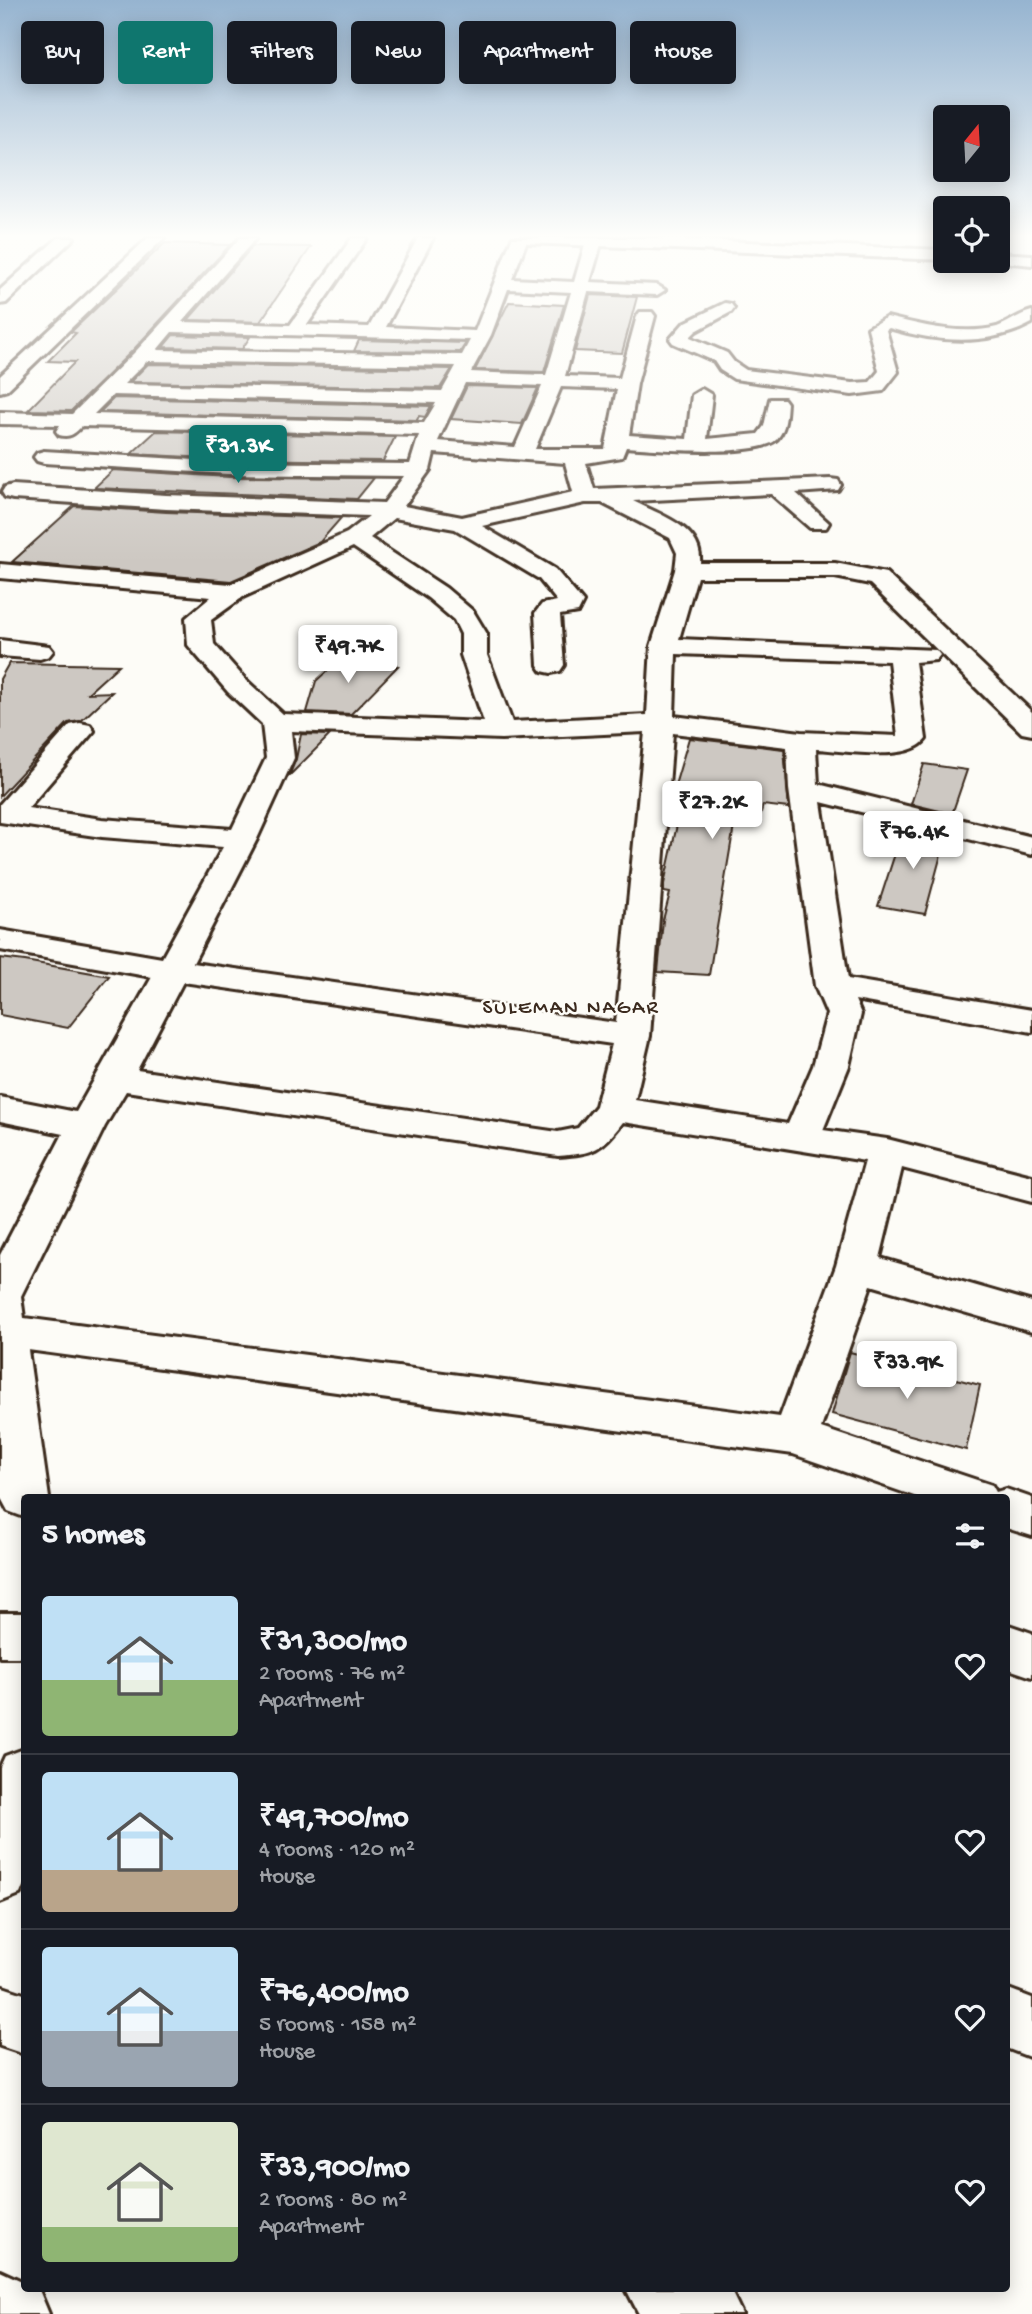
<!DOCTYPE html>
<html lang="en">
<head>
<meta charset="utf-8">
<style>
	:root { --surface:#171b24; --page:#242831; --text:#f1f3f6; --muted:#9ea1a6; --line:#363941; --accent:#0f766e }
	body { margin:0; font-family:"Gochi Hand",sans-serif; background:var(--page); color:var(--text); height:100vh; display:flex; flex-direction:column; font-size:26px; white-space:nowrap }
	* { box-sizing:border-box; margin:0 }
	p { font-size:23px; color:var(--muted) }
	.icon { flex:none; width:38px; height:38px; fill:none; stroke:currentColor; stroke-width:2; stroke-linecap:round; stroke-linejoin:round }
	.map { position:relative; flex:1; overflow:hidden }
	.sheet { position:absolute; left:21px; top:1494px; width:989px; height:798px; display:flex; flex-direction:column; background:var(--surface); border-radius:7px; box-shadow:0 4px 18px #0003 }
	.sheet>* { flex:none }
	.guide { position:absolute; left:21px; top:21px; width:990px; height:63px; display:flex; gap:14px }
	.needle { width:46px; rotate:18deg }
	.buttons { position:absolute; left:933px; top:105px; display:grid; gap:14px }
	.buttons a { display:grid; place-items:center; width:77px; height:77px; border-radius:7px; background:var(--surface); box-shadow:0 4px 18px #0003; font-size:35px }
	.price { position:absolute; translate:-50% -60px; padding:0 16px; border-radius:7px; background:#fff; color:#222; font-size:23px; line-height:46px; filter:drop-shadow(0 2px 4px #0008) }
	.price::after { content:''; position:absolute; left:50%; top:42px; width:21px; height:16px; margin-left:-10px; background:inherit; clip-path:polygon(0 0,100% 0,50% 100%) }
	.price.active { background:var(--accent); color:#fff }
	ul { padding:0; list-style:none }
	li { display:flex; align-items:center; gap:21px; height:175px; padding:0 21px }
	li+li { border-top:2px solid var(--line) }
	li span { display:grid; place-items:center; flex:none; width:196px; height:140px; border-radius:7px; color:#555 }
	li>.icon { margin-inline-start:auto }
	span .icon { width:84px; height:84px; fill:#fffc; stroke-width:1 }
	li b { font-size:30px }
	h2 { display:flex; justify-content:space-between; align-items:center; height:84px; padding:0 21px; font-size:30px }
	.pill { padding:0 24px; border-radius:7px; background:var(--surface); box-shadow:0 4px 18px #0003; font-size:24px; line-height:63px }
	.pill.active { background:var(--accent); color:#fff }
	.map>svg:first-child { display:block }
	.building { fill:#cdc8c2; stroke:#3b2a1e; stroke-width:2 }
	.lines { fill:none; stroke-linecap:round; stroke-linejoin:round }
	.minor-casing { stroke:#3b2a1e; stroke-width:6 }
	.major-casing { stroke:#3b2a1e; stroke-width:6 }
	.minor { fill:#fdfcf7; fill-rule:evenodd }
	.major { fill:#fdfcf7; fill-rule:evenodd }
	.labels { text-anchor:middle; stroke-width:5; stroke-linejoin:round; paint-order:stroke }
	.neighbourhood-label { font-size:21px; letter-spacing:2px; fill:#3b2a1e; stroke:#fdfcf7 }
</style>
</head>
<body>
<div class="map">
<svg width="1032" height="2314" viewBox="0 0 1032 2314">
	<rect width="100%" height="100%" fill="#fdfcf7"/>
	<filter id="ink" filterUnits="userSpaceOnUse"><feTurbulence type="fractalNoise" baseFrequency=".0143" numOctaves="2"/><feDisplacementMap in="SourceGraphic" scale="14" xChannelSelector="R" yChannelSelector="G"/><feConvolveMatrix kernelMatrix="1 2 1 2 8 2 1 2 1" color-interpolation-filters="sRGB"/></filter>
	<g filter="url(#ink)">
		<g class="building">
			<polygon points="165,243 230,245 134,349 71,411 28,410 75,362 48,361 76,333 71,332"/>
			<polygon points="253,246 311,247 260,322 188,320"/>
			<polygon points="590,295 637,297 622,353 575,351"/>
			<polygon points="509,302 564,305 544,372 475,370"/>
			<polygon points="173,335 250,337 242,349 163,347"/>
			<polygon points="359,340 466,343 460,352 354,351"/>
			<polygon points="148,364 452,369 440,388 130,382"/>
			<polygon points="467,386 538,388 522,424 451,419"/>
			<polygon points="114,398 431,406 425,417 419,416 417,420 100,412"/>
			<polygon points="156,431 395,437 383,461 229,459 131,454"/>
			<polygon points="113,470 229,477 374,478 357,499 94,488"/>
			<polygon points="74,506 166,512 341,518 320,542 231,581 12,562"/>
			<polygon points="343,656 398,666 351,714 307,712 316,681"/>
			<polygon points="9,663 119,665 88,693 112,692 81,721 68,723 0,796 0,679"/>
			<polygon points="301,734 330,735 289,776 296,759"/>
			<polygon points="689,738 784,749 789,808 763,805 758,823 735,820 709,975 658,972 663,920 670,893 664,892 664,884 684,793 673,792"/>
			<polygon points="924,764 967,770 952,814 911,804"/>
			<polygon points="904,826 946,836 925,914 878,906"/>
			<polygon points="0,958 25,961 109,976 68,1028 0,1015"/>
			<polygon points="850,1352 980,1385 966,1450 832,1414"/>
		</g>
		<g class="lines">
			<g class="minor-casing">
				<g id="minor">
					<polygon points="58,238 74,238 6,303 0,304 0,290"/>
					<polygon points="148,238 164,238 7,390 0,392 0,376"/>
					<path d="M240,238H256L182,322L290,325L352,238H367L307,325L369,327L418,238H433L386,327L475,331L512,238H528L512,279L574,282L586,241L588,238H600L602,241L590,282L657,285L665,290L657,295L588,292L565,376L620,378L637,316L640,312H652L655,316L637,384L629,435L687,439L692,395L702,389L712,395L707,439L758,434L764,426L770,399H784L787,403C786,416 786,429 777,439C759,458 654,449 626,447L622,457L586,463L594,489L830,479L838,480L841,485L838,490L796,493L829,523L826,528H810L771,494L633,501C660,515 703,527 700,563H835L886,573L1032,712V735L1022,733L870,584L835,577H697L679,639L936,650L940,655L936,660L915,662L926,739C909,763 843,750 816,749L818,784L1032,837V855L821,802L848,979L1032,1010V1032L855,1000L861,1014L849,1066L823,1130L887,1139L1032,1176V1202L902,1168L880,1258L1032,1302V1332L871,1285L821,1428L992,1485L996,1492L1006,1489L1032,1498V1536L1006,1528V1498H920L793,1454L28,1350L49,1498H24V1517L8,1511L1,1498L0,1485V1255L63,1134L0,1121V1097L76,1112L152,977L0,950V930L162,958L223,847L102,837L0,822V804L70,725L80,723L90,725L94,731L28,808L102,819L232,829L266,758L262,724L228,692L192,650L188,645L186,618L211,597L0,578V564L231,584L347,533L369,516L166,509L13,499L5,497L2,492L5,487L13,485L166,495L384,503L404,476L229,474L44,463L37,461L34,457L37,453L44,451L229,462L410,464L419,435L82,426C74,434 70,438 59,435L56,431L60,425L0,424V412L72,414L136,351ZM508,289L571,292L546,375L471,372L491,335ZM172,332L470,340L462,355L157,350ZM147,361L456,366L442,391L124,384ZM465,383L542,386L515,447L438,441ZM561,387L617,389L605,449H535ZM113,395L436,403L424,423L94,414ZM434,453L565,463L573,492L462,517L404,506L430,470ZM585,503H602L670,538L677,553L675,570L651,646L647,715L512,722L487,655V634L473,611L446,588L370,538L394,518L455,529L539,579L557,601L542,604L535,613L538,665L542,671L551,673L560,671L564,665L560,615L578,612L583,602L555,569L482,526ZM353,547L428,598L454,620L461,634V655L484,722L283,714L246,680L214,644L211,620L243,597ZM676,654L889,661L898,736L801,732L674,716ZM291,731L501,739L645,732L616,1023L193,963L257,839L294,758ZM673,733L787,747L789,789L815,986L827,1014L813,1066L788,1124L635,1100L650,1036ZM183,982L612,1044L596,1106L578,1128L558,1132L137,1070ZM126,1091L558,1156C595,1153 600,1151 623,1122L865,1161L836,1266L780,1417L24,1318L21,1296L105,1126Z"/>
					<path d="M725,303L731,304L734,308L731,312L696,331L690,337L727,353L734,362L746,370L852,383L870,382L879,371L868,328L887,317C921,325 962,336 997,327C1009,323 1019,314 1032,311V323C988,347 936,342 889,328L886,330L898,372L883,391L852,395L734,379L720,370L714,361L673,343L670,339L684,323Z"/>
					<polygon points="0,640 49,646 53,651 49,656 40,659 0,656"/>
					<rect x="0" y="1613" width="24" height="44"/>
					<polygon points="1006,1624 1032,1633 1032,1677 1006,1668"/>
					<polygon points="24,1749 24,1884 20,1894 0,1902 0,1767 5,1756"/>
					<polygon points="0,1986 24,1994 24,2054 0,2046"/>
					<polygon points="1006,1988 1032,1998 1032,2058 1006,2048"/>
					<polygon points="0,2271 24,2282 24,2289 39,2290 49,2314 0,2314"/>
					<polygon points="626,2289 730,2289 742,2314 639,2314"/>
				</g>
			</g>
			<g class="major-casing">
				<g id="major">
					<polygon points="520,238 649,238 945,250 945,260 527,243"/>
					<polygon points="998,253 1032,255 1032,265 992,261 998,261"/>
				</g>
			</g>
			<use href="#minor" class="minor"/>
			<use href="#major" class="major"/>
		</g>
	</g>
	<linearGradient id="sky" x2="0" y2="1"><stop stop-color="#96b4d0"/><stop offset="0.42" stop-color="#fefefb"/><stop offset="1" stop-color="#fefefb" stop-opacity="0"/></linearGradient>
	<rect width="1032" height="562" fill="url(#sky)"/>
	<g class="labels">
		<g class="neighbourhood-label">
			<text x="571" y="1013">SULEMAN NAGAR</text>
		</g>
	</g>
</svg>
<div class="buttons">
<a><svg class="needle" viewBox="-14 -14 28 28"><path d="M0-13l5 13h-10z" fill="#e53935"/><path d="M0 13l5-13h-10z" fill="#9ea1a6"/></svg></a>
<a><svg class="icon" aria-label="locate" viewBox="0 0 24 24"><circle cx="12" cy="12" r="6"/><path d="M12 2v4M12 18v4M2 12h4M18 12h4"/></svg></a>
</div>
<b class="price active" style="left:238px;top:485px">₹31.3K</b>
<b class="price" style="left:348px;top:685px">₹49.7K</b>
<b class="price" style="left:712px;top:841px">₹27.2K</b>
<b class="price" style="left:913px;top:871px">₹76.4K</b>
<b class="price" style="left:907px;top:1401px">₹33.9K</b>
<div class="guide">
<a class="pill">Buy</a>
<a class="pill active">Rent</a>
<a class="pill">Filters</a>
<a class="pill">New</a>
<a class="pill">Apartment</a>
<a class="pill">House</a>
</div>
<section class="sheet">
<h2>5 homes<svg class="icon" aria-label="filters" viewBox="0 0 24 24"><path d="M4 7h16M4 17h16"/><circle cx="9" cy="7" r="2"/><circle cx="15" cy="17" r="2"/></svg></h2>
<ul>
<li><span style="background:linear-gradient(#bfe0f5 60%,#8fb573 0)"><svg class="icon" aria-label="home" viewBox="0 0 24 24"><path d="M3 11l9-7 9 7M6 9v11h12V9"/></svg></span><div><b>₹31,300/mo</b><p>2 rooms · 76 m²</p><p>Apartment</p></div><svg class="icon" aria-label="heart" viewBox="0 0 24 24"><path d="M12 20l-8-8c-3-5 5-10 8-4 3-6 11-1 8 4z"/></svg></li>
<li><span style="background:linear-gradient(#bfe0f5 70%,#b9a48a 0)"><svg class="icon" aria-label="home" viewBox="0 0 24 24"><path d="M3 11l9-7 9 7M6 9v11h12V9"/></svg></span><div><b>₹49,700/mo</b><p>4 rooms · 120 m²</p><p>House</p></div><svg class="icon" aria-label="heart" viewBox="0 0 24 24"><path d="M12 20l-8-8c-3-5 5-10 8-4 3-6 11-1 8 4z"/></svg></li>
<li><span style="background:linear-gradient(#bfe0f5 60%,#9aa5b1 0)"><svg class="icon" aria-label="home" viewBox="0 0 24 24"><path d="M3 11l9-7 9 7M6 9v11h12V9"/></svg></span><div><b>₹76,400/mo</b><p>5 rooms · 158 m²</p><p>House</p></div><svg class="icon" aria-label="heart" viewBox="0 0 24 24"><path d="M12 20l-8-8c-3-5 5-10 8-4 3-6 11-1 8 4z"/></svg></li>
<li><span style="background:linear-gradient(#dfe7d0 75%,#8fb573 0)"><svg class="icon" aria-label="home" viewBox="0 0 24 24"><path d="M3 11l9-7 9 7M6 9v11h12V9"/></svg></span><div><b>₹33,900/mo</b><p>2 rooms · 80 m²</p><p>Apartment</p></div><svg class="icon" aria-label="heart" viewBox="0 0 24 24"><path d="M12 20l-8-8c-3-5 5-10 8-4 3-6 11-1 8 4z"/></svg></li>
</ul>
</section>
</div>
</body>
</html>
